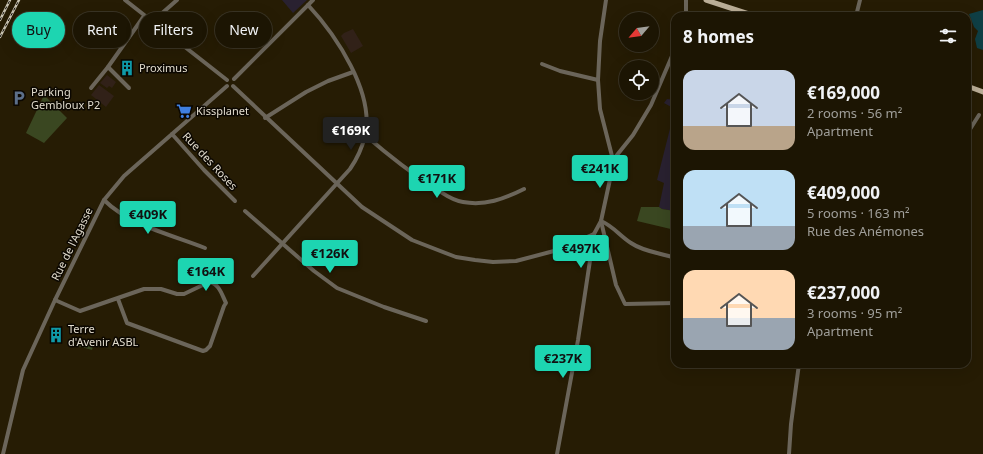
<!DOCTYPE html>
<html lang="en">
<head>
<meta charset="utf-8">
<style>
	:root { --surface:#1c1503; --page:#251e0d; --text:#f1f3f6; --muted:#a09f9a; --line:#3a3425; --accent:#1dd5b1 }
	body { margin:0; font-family:"Noto Sans",sans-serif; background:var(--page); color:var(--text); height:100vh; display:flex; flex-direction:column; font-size:15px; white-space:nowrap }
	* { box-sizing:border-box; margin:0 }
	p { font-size:13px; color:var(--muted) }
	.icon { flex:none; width:22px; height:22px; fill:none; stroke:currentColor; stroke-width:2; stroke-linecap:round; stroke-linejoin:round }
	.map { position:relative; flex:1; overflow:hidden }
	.panel { position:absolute; left:671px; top:12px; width:300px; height:356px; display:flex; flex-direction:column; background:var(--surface); border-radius:12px; box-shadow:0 4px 16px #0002,0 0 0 1px var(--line) }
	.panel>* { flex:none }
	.hud { position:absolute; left:12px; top:12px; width:380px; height:36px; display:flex; gap:8px }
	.needle { width:26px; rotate:241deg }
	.buttons { position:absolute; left:619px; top:12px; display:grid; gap:8px }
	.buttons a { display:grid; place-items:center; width:40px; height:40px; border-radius:50%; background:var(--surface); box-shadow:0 4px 16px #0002,0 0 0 1px var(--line); font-size:20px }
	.price { position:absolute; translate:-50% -34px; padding:0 9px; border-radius:4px; background:var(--accent); color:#111; font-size:13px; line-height:26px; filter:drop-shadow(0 1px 2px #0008) }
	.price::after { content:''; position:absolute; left:50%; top:24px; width:12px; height:9px; margin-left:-6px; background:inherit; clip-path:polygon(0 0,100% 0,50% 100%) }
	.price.active { background:#222; color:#fff }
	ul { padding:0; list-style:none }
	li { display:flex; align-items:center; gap:12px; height:100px; padding:0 12px }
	li span { display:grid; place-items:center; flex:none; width:112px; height:80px; border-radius:12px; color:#555 }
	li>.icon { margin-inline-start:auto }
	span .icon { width:48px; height:48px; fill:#fffc; stroke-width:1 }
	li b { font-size:17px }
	h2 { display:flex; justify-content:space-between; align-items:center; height:48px; padding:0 12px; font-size:17px }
	.chip { padding:0 14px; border-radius:18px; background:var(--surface); box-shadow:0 4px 16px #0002,0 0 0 1px var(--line); font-size:14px; line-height:36px }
	.chip.active { background:var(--accent); color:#111 }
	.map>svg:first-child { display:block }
	.industrial { fill:#292130 }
	.education { fill:#312118 }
	.green { fill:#3a4721 }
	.water { fill:#0f3f45 }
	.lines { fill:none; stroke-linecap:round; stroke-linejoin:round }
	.minor { stroke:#6b655a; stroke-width:4 }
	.major { stroke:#bbae97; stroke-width:5 }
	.rail-casing { stroke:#cac4b3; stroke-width:2.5 }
	.rail { stroke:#0b0701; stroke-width:1; stroke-dasharray:3; stroke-linecap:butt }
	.labels { text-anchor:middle; stroke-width:3; stroke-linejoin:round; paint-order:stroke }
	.poi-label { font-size:11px; fill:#e1dbcc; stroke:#0b0701; text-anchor:start }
	.street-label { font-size:11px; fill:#e1dbcc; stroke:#0b0701 }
</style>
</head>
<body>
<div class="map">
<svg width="983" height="454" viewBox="0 0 983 454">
	<rect width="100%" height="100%" fill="#261c04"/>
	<g class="industrial">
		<polygon points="282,0 307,0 293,13"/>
		<polygon points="667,99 675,100 675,211 662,209 659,207 664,183 657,180 675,109 664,103"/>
	</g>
	<g class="education">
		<polygon points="353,29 363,46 351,53 341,36 344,33"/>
		<polygon points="107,75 116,82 112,88 109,86 107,88 100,83"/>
		<polygon points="99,85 114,96 106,107 91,95"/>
	</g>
	<g class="green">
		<polygon points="44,95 67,118 44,143 26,133"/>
		<polygon points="641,207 659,207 662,209 675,211 675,230 637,221"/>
		<polygon points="80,339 94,343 92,350 78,346"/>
	</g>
	<polygon class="water" points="983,10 983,50 977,48 975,39 978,31 974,27 969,14"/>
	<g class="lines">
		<g class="minor">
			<polyline points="125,0 227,80"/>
			<polyline points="606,0 600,41 598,80 600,109 613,160 612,170 601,221 616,285 625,304 675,303"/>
			<polyline points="686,16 686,0"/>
			<polyline points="856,16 860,0"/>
			<polyline points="152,22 177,0"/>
			<polyline points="542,64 560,71 598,80"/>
			<polyline points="108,67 129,88"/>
			<polyline points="234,79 313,0"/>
			<polyline points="233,86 362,207 412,240 456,257 475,260 493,262 516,261 554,251 594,234 601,221"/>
			<polyline points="91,88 108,67 144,16"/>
			<polyline points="265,118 306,92 328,81 353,72"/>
			<polyline points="172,134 204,170 235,201"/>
			<polyline points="967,134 979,115"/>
			<path d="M365,135C388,155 411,173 436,189C444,194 453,201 463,202C485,206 504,199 524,189"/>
			<polyline points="613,160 633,135 651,105 675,49"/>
			<path d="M104,200C129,225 172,235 205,248"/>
			<polyline points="245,211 314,271 337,288 384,307 426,321"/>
			<path d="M601,221C613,226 620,236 631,243C644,252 661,253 675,258"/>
			<path d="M253,276L350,169C357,159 362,148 365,136C375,93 336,35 308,5"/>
			<path d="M55,300L80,311L144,289H161L177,294H184L209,282C219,283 222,295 226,303L224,306L210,346L206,350L203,351L127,323L118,299"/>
			<polyline points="3,454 23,370 55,300 104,200 124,176 227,86"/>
			<polyline points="557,454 578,340 594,234"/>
			<polyline points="789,454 791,424 799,364"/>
		</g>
		<g class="major">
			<polyline points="706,0 755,16"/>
			<polyline points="967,86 983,92"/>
		</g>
		<g class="rail-casing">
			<g id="rail">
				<polyline points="0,20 10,0"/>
				<polyline points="0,37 19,0"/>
			</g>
		</g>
		<use href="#rail" class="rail"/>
	</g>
	<defs>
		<g id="building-bare" transform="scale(1.2)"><path d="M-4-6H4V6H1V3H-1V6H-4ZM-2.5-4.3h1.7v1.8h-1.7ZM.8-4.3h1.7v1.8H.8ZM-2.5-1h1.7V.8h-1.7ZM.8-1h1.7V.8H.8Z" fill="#0f9aa8" stroke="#0b0701" stroke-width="2.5" paint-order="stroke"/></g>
		<g id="parking-bare" transform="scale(1.2)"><path d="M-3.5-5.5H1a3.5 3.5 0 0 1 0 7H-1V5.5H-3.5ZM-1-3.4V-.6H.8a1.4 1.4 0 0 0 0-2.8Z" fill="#5c6f8a" stroke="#0b0701" stroke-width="2.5" paint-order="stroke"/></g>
		<g id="supermarket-bare" transform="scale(1.2)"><path d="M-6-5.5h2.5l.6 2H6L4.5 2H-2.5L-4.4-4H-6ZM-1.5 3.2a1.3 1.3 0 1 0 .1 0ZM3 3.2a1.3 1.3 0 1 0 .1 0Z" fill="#3f7fe0" stroke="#0b0701" stroke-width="2.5" paint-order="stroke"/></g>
	</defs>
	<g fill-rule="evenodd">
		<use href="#building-bare" x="127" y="68"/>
		<use href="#parking-bare" x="19" y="98"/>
		<use href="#supermarket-bare" x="184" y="111"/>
		<use href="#building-bare" x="56" y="335"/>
	</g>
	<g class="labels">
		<g class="poi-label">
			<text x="139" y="72">Proximus</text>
			<text x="31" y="96">Parking<tspan x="31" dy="13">Gembloux P2</tspan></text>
			<text x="196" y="115">Kissplanet</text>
			<text x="68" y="333">Terre<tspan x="68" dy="13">d'Avenir ASBL</tspan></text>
		</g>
		<g class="street-label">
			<text transform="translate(210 161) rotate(47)" y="4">Rue des Roses</text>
			<text transform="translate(72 244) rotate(-64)" y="4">Rue de l'Agasse</text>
		</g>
	</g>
</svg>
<div class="buttons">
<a><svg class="needle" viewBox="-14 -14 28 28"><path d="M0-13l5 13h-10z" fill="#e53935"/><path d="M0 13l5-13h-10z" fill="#a09f9a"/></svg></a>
<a><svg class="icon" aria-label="locate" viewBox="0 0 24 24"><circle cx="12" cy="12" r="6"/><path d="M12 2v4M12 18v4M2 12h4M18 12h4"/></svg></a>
</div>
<b class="price active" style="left:351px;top:151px">€169K</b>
<b class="price" style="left:600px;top:189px">€241K</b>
<b class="price" style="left:437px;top:199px">€171K</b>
<b class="price" style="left:148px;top:235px">€409K</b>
<b class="price" style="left:581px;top:269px">€497K</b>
<b class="price" style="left:330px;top:274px">€126K</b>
<b class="price" style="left:206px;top:292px">€164K</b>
<b class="price" style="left:563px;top:379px">€237K</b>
<div class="hud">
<a class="chip active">Buy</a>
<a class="chip">Rent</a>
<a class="chip">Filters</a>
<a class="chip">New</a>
</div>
<section class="panel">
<h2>8 homes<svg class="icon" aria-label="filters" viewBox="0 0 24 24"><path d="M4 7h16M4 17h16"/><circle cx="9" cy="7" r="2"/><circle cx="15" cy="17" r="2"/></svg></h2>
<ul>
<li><span style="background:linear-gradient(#c9d6e8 70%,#b9a48a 0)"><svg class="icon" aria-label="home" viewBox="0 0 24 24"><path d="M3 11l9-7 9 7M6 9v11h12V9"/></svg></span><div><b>€169,000</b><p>2 rooms · 56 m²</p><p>Apartment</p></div></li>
<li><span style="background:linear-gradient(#bfe0f5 70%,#9aa5b1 0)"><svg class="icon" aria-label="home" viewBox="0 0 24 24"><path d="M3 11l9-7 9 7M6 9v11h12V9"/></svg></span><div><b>€409,000</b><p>5 rooms · 163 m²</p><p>Rue des Anémones</p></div></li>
<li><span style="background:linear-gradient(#ffd9b3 60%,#9aa5b1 0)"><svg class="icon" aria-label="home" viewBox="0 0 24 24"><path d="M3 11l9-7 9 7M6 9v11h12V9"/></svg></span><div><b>€237,000</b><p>3 rooms · 95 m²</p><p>Apartment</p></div></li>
</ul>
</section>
</div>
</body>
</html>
